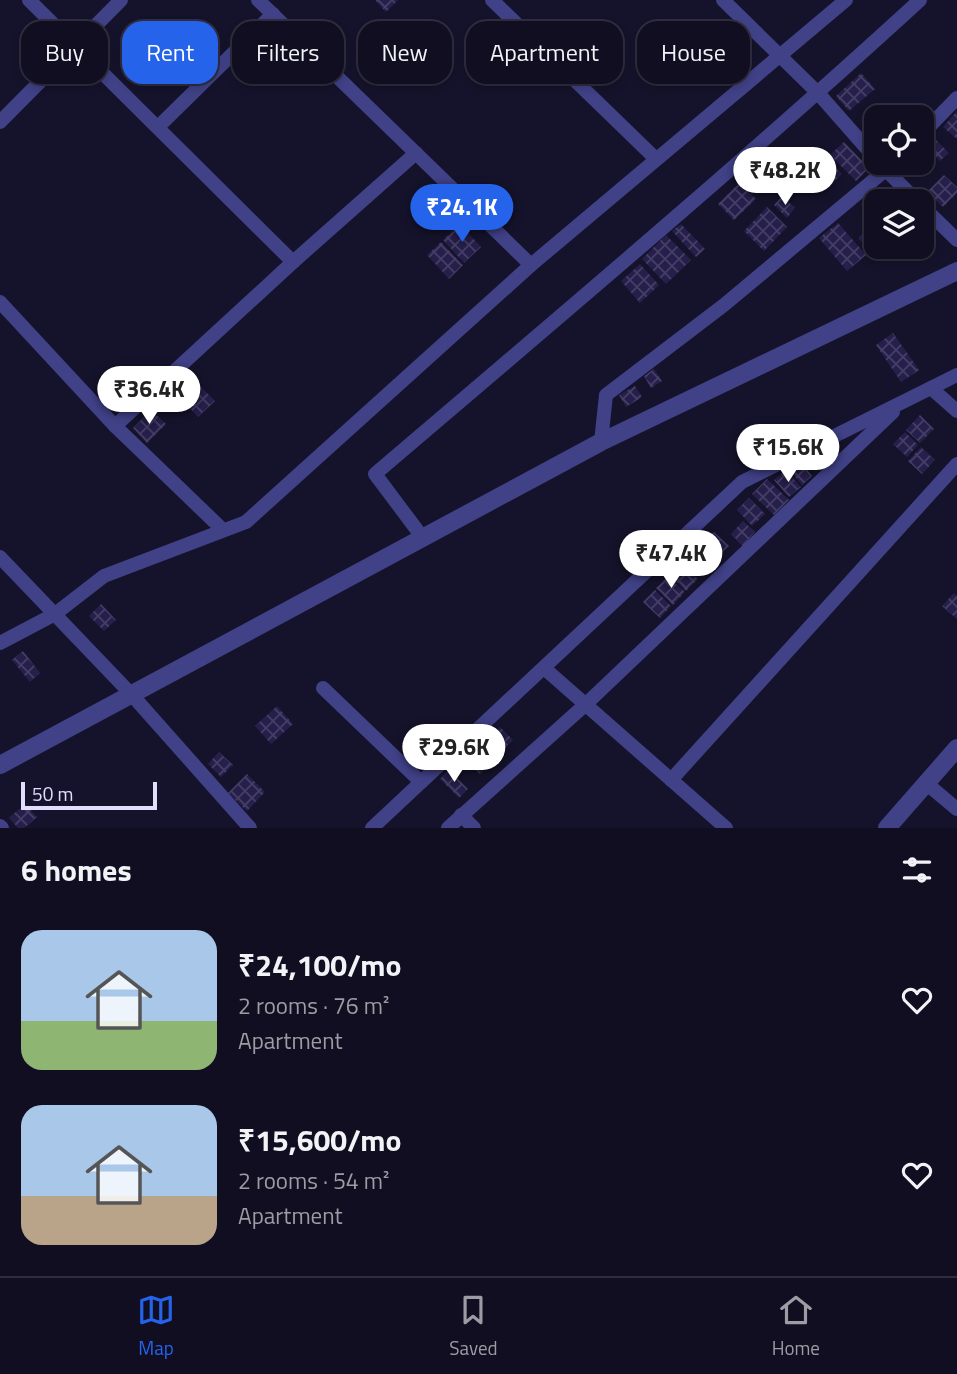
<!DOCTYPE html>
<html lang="en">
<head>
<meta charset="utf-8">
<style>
	:root { --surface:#100e20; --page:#191729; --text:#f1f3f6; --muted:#9c9ca5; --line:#302e3e; --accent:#2563eb }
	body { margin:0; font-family:"Titillium Web",sans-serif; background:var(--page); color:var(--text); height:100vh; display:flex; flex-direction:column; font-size:26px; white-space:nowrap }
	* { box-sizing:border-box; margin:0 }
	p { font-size:23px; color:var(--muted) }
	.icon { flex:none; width:38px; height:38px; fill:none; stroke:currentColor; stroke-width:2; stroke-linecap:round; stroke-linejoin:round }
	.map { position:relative; height:828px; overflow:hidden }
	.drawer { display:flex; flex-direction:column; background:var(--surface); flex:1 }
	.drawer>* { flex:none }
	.banner { position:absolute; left:21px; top:21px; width:915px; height:63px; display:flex; gap:14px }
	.controls { position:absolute; left:864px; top:105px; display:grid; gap:14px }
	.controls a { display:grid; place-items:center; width:70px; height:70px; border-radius:14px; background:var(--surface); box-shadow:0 4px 10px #0003,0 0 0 2px var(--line); font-size:35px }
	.scale { position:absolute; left:21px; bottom:18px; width:136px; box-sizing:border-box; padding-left:7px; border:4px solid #e0defd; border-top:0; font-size:19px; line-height:24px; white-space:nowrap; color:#e0defd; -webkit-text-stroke:5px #15132b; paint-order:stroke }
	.price { position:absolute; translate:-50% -60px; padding:0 16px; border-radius:24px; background:#fff; color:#222; font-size:23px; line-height:46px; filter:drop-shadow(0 2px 4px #0008) }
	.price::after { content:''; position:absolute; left:50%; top:42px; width:21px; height:16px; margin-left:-10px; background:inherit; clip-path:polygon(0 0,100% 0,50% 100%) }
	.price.current { background:var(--accent); color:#fff }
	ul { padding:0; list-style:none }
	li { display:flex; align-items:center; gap:21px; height:175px; padding:0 21px }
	li span { display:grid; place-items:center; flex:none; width:196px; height:140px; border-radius:21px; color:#555 }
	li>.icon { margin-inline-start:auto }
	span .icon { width:84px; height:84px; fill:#fffc; stroke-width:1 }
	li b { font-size:30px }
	h2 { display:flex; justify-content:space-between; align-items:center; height:84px; padding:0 21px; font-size:30px }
	.chip { padding:0 24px; border-radius:21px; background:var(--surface); box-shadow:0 4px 10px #0003,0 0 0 2px var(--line); font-size:24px; line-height:63px }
	.chip.current { background:var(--accent); color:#fff }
	.tabs { display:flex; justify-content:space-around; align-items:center; height:98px; border-top:2px solid var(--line); background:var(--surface); font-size:19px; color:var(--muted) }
	.tabs a { display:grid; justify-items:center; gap:4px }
	.tabs .current { color:var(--accent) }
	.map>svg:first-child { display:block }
	.building { fill:url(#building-cross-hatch) }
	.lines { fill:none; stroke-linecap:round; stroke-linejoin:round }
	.minor { stroke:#404187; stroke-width:14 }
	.tertiary { stroke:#404187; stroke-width:18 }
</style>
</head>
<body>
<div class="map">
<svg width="957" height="828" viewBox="0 0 957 828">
	<defs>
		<pattern id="building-cross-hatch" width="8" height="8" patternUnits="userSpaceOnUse" patternTransform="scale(1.75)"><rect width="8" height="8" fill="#261f4b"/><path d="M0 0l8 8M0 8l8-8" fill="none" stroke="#453f66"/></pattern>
	</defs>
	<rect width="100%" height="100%" fill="#15132b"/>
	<g class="building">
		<polygon points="375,0 398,0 386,12"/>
		<polygon points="250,57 264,70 253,82 239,68"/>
		<polygon points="861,73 875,89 849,111 836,96"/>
		<polygon points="957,111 957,139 943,127"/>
		<polygon points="934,138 949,153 940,161 925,146"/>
		<polygon points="844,142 869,168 856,181 830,155"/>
		<polygon points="827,159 842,174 831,185 816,171"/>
		<polygon points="944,175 957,187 957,193 943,207 927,192"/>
		<polygon points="740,182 756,199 734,220 718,204"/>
		<polygon points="874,193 882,201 877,201 875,221 861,205"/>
		<polygon points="782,196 795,208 787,218 774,205"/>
		<polygon points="767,207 787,227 764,251 744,231"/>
		<polygon points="838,223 866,255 847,271 819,238"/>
		<polygon points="460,224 481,247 464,263 443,240"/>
		<polygon points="681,224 705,249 696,257 672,231"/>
		<polygon points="871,226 877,232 877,243 869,250 858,238"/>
		<polygon points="666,235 691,260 666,284 642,259"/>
		<polygon points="441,242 463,265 449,279 427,255"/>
		<polygon points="640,264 659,285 640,303 621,281"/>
		<polygon points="893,333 919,370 901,382 876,345"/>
		<polygon points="654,369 662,381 651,388 644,376"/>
		<polygon points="197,383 215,401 198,417 181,399"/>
		<polygon points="635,386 642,397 626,407 619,395"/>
		<polygon points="151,410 166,424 147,443 133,428"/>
		<polygon points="920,415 934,429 920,443 906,430"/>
		<polygon points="905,432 918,445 907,457 893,444"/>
		<polygon points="831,443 843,457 827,470 816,457"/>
		<polygon points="921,447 935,460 922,474 908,461"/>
		<polygon points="800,461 812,476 802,485 790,471"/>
		<polygon points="786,470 801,487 789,497 774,480"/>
		<polygon points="767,479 789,500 774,515 752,494"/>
		<polygon points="749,498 765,514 752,526 737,510"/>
		<polygon points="743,521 755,532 743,546 731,534"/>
		<polygon points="714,532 729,546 717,557 704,543"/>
		<polygon points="692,556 704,567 697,575 685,563"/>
		<polygon points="681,563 698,579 686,591 669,575"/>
		<polygon points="668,576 685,592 673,605 656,588"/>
		<polygon points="655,590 671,606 660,618 643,602"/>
		<polygon points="954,593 957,596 957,619 942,606"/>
		<polygon points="101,604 116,620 104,631 89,616"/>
		<polygon points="23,651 40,673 30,682 12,660"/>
		<polygon points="277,706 293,724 271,744 255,726"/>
		<polygon points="500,727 513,740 503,750 490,738"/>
		<polygon points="479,748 493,761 480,774 466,760"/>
		<polygon points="219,752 233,765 221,777 208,764"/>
		<polygon points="449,770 468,789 459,798 440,779"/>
		<polygon points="247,774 265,792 247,811 228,793"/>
		<polygon points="25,804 37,817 24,828 18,828 9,818"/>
	</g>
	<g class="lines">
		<g class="minor">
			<polyline points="29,0 293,262"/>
			<polyline points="258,0 531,265"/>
			<polyline points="492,0 656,159"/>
			<polyline points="723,0 818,93 877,160"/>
			<polyline points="0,122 121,0"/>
			<polyline points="158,127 273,14"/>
			<polyline points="922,134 957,98"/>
			<polyline points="881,165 917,201"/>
			<polyline points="922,206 957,240"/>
			<polyline points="0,302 115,426 223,530"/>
			<polyline points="931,388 957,411"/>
			<polyline points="115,426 293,262 416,153"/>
			<polyline points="601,442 606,395 724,305 894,163"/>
			<path d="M423,538L375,474C558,318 742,163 920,0"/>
			<polyline points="0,557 132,695 250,828"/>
			<polyline points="0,643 55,614 104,576 246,522 531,265 846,0"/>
			<polyline points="544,668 726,828"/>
			<polyline points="323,688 421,782"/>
			<polyline points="671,780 957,464"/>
			<polyline points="927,784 957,809"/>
			<polyline points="461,815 474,828"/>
			<polyline points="0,826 2,828"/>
			<polyline points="372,828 742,482 957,375"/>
			<polyline points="448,828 586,704 893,412"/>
		</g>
		<g class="tertiary">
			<polyline points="0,765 601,442 957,271"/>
			<polyline points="887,828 957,748"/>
		</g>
	</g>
</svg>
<div class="controls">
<a><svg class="icon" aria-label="locate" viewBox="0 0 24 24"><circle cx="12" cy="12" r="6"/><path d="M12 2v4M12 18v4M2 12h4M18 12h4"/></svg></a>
<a><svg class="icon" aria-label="layers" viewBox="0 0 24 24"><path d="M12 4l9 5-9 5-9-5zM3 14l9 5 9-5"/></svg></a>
</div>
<div class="scale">50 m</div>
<b class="price" style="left:785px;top:207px">₹48.2K</b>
<b class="price current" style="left:462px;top:244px">₹24.1K</b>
<b class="price" style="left:149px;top:426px">₹36.4K</b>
<b class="price" style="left:788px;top:484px">₹15.6K</b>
<b class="price" style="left:671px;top:590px">₹47.4K</b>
<b class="price" style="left:454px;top:784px">₹29.6K</b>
<div class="banner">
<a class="chip">Buy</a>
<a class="chip current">Rent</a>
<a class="chip">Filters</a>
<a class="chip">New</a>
<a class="chip">Apartment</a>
<a class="chip">House</a>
</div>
</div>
<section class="drawer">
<h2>6 homes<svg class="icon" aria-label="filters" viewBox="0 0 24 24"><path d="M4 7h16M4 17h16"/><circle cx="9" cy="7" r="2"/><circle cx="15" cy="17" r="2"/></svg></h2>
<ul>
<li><span style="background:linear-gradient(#a9c7e8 65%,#8fb573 0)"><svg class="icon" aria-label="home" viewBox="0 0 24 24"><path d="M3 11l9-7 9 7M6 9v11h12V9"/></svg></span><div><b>₹24,100/mo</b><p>2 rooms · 76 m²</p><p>Apartment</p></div><svg class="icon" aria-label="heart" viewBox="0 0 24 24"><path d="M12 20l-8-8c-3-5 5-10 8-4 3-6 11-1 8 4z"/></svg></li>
<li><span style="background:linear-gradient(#a9c7e8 65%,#b9a48a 0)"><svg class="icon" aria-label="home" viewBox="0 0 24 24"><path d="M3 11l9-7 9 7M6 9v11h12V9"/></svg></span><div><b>₹15,600/mo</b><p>2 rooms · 54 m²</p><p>Apartment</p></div><svg class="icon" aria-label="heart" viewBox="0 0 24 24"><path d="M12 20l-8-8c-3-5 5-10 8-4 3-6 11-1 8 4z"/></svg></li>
</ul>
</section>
<nav class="tabs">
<a class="current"><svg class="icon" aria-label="map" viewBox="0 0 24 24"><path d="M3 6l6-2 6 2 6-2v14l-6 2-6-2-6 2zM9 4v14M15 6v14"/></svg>Map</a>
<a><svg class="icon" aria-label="saved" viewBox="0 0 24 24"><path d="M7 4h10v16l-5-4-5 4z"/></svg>Saved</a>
<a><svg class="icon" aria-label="home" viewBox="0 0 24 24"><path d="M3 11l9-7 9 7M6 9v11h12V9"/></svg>Home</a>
</nav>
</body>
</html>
